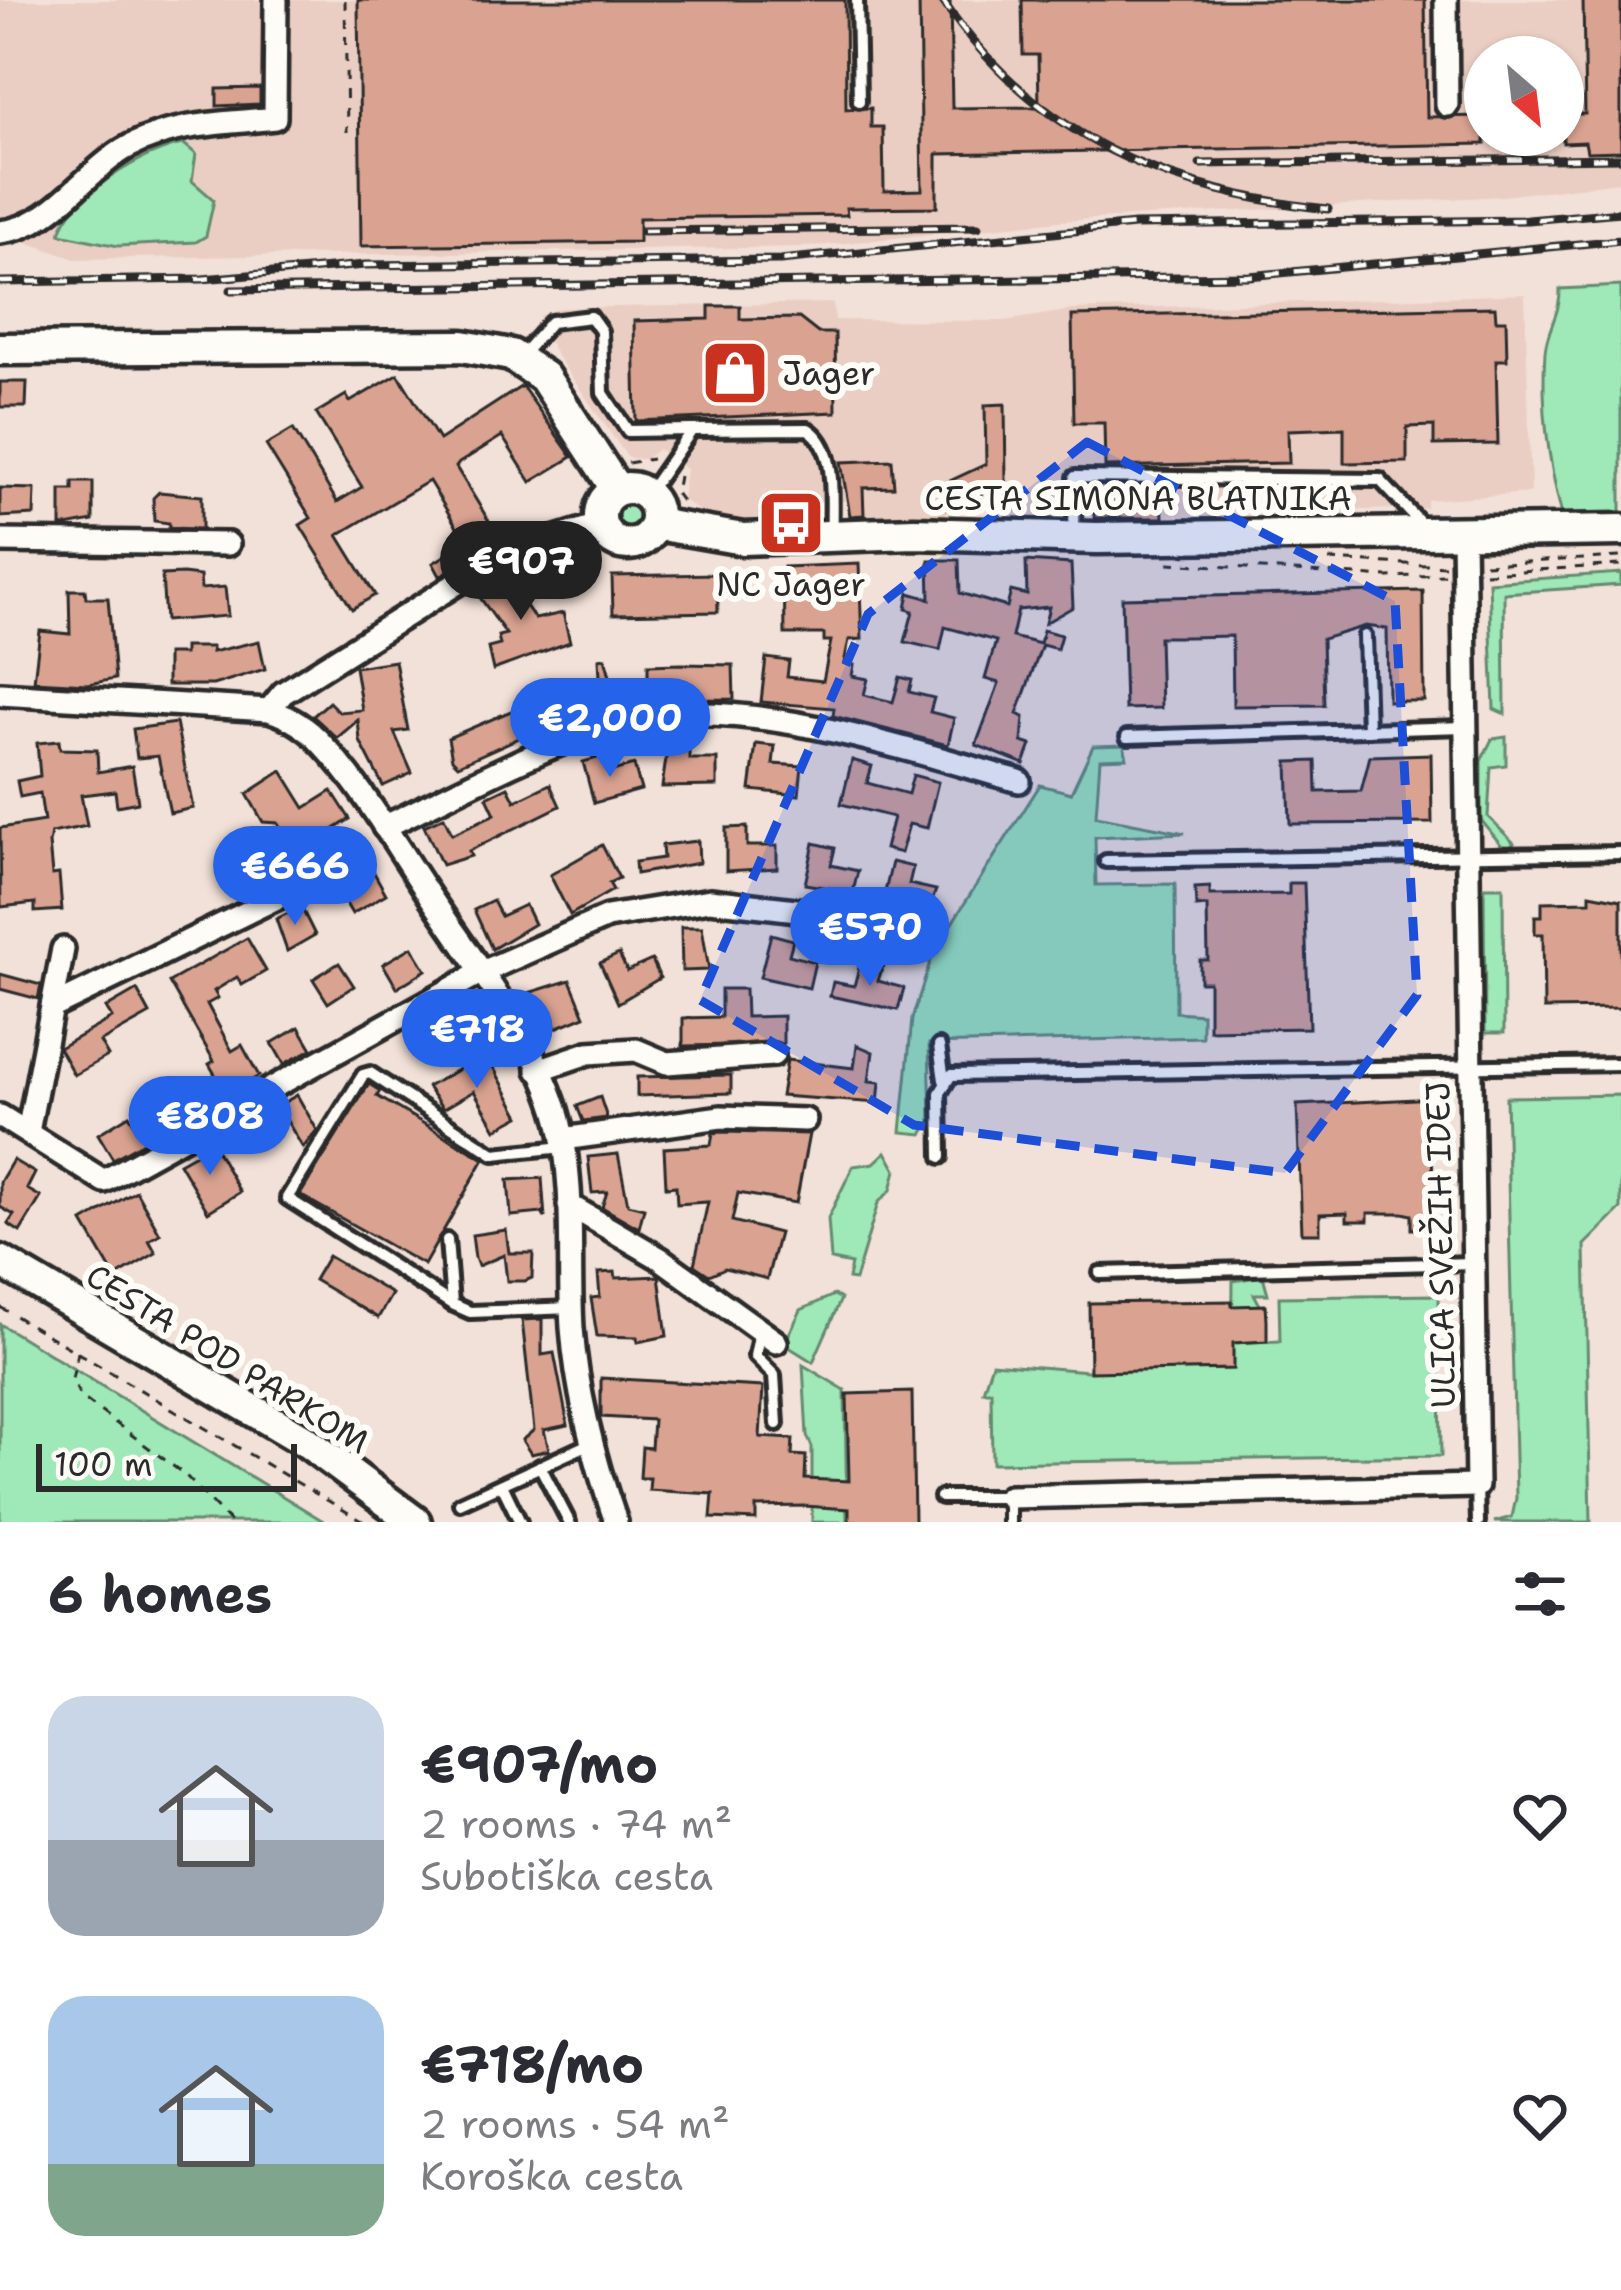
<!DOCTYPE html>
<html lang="en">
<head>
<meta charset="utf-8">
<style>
	:root { --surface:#fff; --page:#f2f2f3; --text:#2b2b33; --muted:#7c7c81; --accent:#2563eb }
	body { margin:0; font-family:"Shantell Sans",sans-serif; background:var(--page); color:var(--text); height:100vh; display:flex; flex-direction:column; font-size:45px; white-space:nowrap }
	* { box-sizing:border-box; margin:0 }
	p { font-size:39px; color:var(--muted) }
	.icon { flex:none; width:66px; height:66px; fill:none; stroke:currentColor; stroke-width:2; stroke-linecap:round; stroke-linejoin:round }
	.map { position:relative; height:1522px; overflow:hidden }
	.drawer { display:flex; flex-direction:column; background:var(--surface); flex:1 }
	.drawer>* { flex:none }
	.needle { width:78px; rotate:152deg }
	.controls { position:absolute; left:1464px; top:36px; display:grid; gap:24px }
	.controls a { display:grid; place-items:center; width:120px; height:120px; border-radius:50%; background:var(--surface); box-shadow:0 3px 9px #0004; font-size:60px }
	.scale { position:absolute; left:36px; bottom:30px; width:261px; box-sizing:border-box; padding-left:12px; border:6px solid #2b2b2b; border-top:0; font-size:33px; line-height:42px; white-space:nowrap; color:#2b2b2b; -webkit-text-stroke:9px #fdfcf7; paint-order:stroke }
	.price { position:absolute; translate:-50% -102px; padding:0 27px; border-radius:42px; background:var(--accent); color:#fff; font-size:39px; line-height:78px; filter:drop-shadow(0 3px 6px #0008) }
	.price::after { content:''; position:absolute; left:50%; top:72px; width:36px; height:27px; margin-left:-18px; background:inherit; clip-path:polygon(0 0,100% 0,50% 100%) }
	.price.on { background:#222; color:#fff }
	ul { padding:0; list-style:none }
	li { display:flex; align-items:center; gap:36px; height:300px; padding:0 48px }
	li span { display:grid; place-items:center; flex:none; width:336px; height:240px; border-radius:36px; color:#555 }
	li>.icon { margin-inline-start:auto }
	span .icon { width:144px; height:144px; fill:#fffc; stroke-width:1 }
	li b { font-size:51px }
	h2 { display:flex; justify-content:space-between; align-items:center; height:144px; padding:0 48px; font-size:51px }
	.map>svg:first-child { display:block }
	.built { fill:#ebcec3; fill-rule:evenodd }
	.green { fill:#9fe8b7; stroke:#658a71; stroke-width:3 }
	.building { fill:#daa391; stroke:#2b2b2b; stroke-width:3 }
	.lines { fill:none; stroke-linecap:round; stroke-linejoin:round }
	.lane-casing { stroke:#2b2b2b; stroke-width:20 }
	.street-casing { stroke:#2b2b2b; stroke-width:30 }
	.secondary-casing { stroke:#2b2b2b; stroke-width:39 }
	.path { stroke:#2b2b2b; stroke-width:3; stroke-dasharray:9 9; stroke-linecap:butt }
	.lane { stroke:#fdfcf7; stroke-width:10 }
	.street { stroke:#fdfcf7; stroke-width:21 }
	.secondary { stroke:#fdfcf7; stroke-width:30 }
	.rail-casing { stroke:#2b2b2b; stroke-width:9 }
	.rail { stroke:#fdfcf7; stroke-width:4.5; stroke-dasharray:14; stroke-linecap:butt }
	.marked { fill:#1d4ed8; fill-opacity:0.2; stroke:#1d4ed8; stroke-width:9; stroke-dasharray:24 15; stroke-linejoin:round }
	.labels { text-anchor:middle; stroke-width:12; stroke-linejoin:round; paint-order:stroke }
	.poi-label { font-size:33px; fill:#2b2b2b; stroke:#fdfcf7; text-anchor:start }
	.street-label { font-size:33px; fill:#2b2b2b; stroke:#fdfcf7 }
</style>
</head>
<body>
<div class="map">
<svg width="1621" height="1522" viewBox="0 0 1621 1522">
	<rect width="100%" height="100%" fill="#f2e1d8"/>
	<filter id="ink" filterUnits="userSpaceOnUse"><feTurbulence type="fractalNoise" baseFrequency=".00833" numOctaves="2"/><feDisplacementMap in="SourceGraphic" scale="24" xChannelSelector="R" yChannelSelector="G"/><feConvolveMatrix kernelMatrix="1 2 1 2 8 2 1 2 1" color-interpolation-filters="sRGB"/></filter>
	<g filter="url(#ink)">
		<g class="built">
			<path d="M0,0H1621V182L1503,196L1060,221L807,247L75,259L0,233ZM1485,57H1563V135H1485Z"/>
			<polygon points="1525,294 1531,493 1427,500 1427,508 1094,519 1093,515 1008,517 1006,482 947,509 947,515 850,518 849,501 818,501 812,513 794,523 710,519 682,499 686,469 658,449 645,459 628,458 554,352 539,316 560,308 833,303 835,320 1004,321 1072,310"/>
		</g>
		<g class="green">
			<path d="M184,144L196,154L192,181L214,200L206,236L196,242L118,246L60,234C67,197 147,149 184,144Z"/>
			<path d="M1621,286V514L1562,515C1548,461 1541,408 1545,352C1547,328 1561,313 1560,289Z"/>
			<circle cx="629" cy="516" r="21"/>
			<polygon points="1621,573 1621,585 1504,593 1505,714 1494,709 1489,582"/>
			<polygon points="1506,737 1506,765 1491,767 1488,817 1514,843 1510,847 1502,846 1481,820 1481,761 1492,739"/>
			<polygon points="1124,745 1127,758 1100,759 1096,816 1185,833 1095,837 1096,885 1175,884 1176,1012 1202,1014 1202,1037 929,1044 931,1122 922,1134 901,1132 912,1019 933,953 1040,785 1071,793 1093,746"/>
			<polygon points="1484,887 1503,887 1504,1033 1485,1033"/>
			<polygon points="1621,1095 1621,1209 1585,1245 1591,1522 1494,1522 1512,1517 1516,1498 1506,1097"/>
			<polygon points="886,1152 896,1170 891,1190 878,1203 855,1280 848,1279 851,1264 831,1260 828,1218 853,1166 874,1163"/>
			<polygon points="1263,1276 1268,1294 1254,1294 1260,1305 1252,1306 1246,1342 1280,1341 1279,1297 1439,1295 1441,1456 992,1463 991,1391 983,1391 992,1363 1088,1371 1232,1369 1233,1281"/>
			<polygon points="834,1295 841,1299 813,1362 784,1344 801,1310"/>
			<polygon points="0,1324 325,1522 0,1522"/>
			<polygon points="803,1365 845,1390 847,1522 812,1522 812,1447 807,1436"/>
		</g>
		<g class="building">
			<polygon points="358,0 845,0 846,109 871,108 871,127 883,127 884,191 922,190 919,0 950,0 952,108 1039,107 1038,55 1023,55 1022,0 1425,0 1427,117 1485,116 1485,144 937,154 937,207 846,208 847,215 639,218 639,242 361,246"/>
			<polygon points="1583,0 1621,0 1621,151 1587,152 1585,142 1563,143 1563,114 1585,114"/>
			<polygon points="260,88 260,104 217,106 217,89"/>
			<polygon points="709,306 740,306 740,319 799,318 818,333 835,333 836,412 636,421 634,321 709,319"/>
			<polygon points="1495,307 1496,320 1506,320 1507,360 1496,360 1498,444 1434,445 1434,426 1407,427 1407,462 1344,463 1344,428 1288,430 1289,463 1105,467 1104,423 1074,423 1072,316"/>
			<polygon points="398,374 439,440 522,386 572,457 531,482 502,436 459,463 456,467 495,531 469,547 429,481 338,535 375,595 352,609 300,525 311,518 266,445 293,429 337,502 362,487 316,413 346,395 350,402"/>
			<polygon points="0,382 27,382 26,407 0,407"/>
			<polygon points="1005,404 1006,482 947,509 937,487 986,464 985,405"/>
			<polygon points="892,460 894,487 863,488 864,515 850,516 841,462"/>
			<polygon points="73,482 93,482 93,521 61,527 61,490 73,490"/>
			<polygon points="0,488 35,489 34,515 0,517"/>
			<polygon points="159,492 202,496 202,529 169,528 169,523 154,521 153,498"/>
			<polygon points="1162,492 1163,518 1094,518 1094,493"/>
			<polygon points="461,546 469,558 440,576 433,563"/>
			<polygon points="929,560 959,560 960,593 1007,607 1011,591 1027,595 1026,561 1071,564 1073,607 1045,623 1049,607 1018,610 1012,637 1040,644 1043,630 1061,635 1057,649 1042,645 1017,714 1024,717 1022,742 1031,745 1024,764 976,745 999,683 985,679 996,641 945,627 940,650 905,642 913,611 906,609 909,593 930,599"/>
			<polygon points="859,564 862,639 849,640 844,663 854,665 852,676 868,679 864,695 893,702 900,677 912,680 909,692 934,698 930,712 954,718 948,745 833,716 834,708 761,702 766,658 789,661 787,677 823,681 831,641 824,641 824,634 785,634 784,567"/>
			<polygon points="521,567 535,587 520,597 535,619 563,613 570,642 493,670 488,648 500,645 498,636 506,634 479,596"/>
			<polygon points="183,574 200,576 201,589 225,587 228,616 165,621 162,575"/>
			<polygon points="717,574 718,612 613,614 612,576"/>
			<polygon points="69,590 85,590 86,598 108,598 115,679 88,684 34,681 40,631 70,634"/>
			<polygon points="1423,591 1424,701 1388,701 1387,629 1366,626 1322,639 1324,705 1233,706 1232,636 1188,637 1159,637 1161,708 1125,709 1122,598"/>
			<polygon points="259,641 265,669 213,685 167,685 167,654 184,654 184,647 212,647 212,652"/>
			<polygon points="605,658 619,708 602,713 599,659"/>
			<polygon points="395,661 408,730 394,732 412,773 383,786 360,741 358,720 337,738 313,716 329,702 339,712 362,710 355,667"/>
			<polygon points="681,664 733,665 734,699 639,700 639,678 648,678 648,665"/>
			<polygon points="581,682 584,695 546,708 542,696"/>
			<polygon points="539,699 555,730 543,735 541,728 458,765 452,759 448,738"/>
			<polygon points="176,723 193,808 170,813 158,756 137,758 133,729"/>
			<polygon points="59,741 60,749 97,750 98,772 132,766 138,802 117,806 115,791 81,795 87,826 51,833 49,843 52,875 59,874 62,910 35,912 35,903 1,907 0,828 44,821 40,793 20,797 17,781 40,776 37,743"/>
			<polygon points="668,744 689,744 689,759 717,759 717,786 662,787"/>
			<polygon points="756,744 775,746 773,764 802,766 799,795 750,790"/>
			<polygon points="1431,754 1432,823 1290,824 1288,762 1316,761 1317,792 1361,791 1370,756"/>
			<polygon points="604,756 609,772 634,765 641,790 594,803 583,762"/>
			<polygon points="852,760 872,766 867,783 908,794 913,775 938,782 927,828 909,824 901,853 885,849 893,817 841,804"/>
			<polygon points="282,771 305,808 332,791 350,819 322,837 328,848 301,864 278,823 263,822 247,794"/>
			<polygon points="550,784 560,806 469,851 471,856 442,865 424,826 444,817 452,834 495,814 487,797 508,787 515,801"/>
			<polygon points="747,827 747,846 777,846 777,868 726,871 726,828"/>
			<polygon points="698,841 699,863 636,874 635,862 663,858 662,845"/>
			<polygon points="814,843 835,848 831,865 858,871 853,892 805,884"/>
			<polygon points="602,845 619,878 609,883 613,890 570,915 550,875"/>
			<polygon points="368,862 386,894 352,914 333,881"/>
			<polygon points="892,862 913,867 909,884 936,890 924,921 882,905"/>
			<polygon points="1289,883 1304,883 1309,1028 1209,1030 1209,982 1200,982 1200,960 1208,960 1207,906 1196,907 1195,888 1210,887 1210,895 1289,894"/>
			<polygon points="1590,894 1621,900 1621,1008 1544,1009 1543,934 1535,934 1535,916 1542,916 1542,902 1590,901"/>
			<polygon points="493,901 501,916 525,905 534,924 492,949 474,910"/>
			<polygon points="301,907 315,935 287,951 276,919"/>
			<polygon points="681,927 702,927 709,970 682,971"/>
			<polygon points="771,934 793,940 789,955 815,962 809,988 760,977"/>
			<polygon points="247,938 266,971 242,985 237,977 214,991 218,998 207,1004 232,1051 242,1045 259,1076 227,1094 222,1086 198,1101 203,1109 173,1126 159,1103 216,1076 209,1064 214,1061 169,982"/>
			<polygon points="412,947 426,970 397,988 383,964"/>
			<polygon points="619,954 627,971 652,960 660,978 618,1003 600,963"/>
			<polygon points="861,960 883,966 878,981 904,988 898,1010 830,996 833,982 854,986"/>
			<polygon points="339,963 354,986 328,1003 313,979"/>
			<polygon points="0,974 41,985 38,999 0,989"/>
			<polygon points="570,980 585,1016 539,1035 522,995"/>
			<polygon points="721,989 745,989 746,1017 783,1016 783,1044 683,1046 683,1018 721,1017"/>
			<polygon points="137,990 150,1014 100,1042 108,1056 74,1075 59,1048 112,1018 106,1008"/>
			<polygon points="299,1027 312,1049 284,1064 272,1043"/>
			<polygon points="857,1045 873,1052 869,1081 880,1082 878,1103 781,1096 787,1060 854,1068"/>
			<polygon points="486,1054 520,1116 496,1129 474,1091 443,1109 427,1087"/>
			<polygon points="731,1075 731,1093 637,1096 637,1077"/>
			<polygon points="369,1084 380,1091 377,1096 484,1159 424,1265 300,1195"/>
			<polygon points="297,1095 317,1130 303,1148 278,1106"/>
			<polygon points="600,1097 607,1118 583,1121 577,1106"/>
			<polygon points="1416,1099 1433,1099 1432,1229 1412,1229 1412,1215 1403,1213 1368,1213 1368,1221 1347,1221 1347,1213 1320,1214 1320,1233 1302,1233 1297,1105"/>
			<polygon points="129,1115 145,1141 113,1159 98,1134"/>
			<polygon points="722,1132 809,1134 796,1203 738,1193 732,1221 779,1233 767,1279 725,1268 709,1275 694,1265 708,1202 677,1204 676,1186 666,1187 664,1148 711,1145 713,1133"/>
			<polygon points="213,1144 240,1192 208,1212 179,1163"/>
			<polygon points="618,1154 628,1204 644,1208 639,1228 602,1207 607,1192 592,1193 588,1157"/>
			<polygon points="13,1160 35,1173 27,1189 41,1197 20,1232 8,1224 14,1215 0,1207 0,1182"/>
			<polygon points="542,1178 545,1218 542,1213 511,1216 508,1180"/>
			<polygon points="136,1191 160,1234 149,1240 156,1253 115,1277 83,1222"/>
			<polygon points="506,1230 509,1253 533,1253 532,1278 525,1281 507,1281 504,1255 478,1266 475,1258 472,1235"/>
			<polygon points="328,1256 392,1294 378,1318 314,1280"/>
			<polygon points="615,1272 616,1278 659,1276 667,1336 638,1342 637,1337 597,1336 591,1298 600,1297 598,1273"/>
			<polygon points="1232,1301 1232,1306 1266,1305 1267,1320 1267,1341 1233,1343 1233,1369 1090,1372 1089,1303"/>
			<polygon points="542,1319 542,1355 554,1353 568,1425 544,1430 549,1450 531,1454 522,1440 534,1430 522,1320"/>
			<polygon points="601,1378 763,1387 760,1437 793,1439 792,1455 806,1456 805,1479 849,1481 847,1394 912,1392 914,1522 849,1522 849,1509 804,1506 756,1507 756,1520 711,1518 713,1494 649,1490 650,1478 640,1478 642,1447 651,1448 653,1420 601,1417"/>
		</g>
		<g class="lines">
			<g class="lane-casing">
				<g id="lane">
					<polyline points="857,0 859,101"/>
					<polyline points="520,357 551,322 591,317 601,331 603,393 628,431 692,430"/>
					<path d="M647,495L692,430L808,429C839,449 830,499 832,534"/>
					<polyline points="1074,533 1075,477 1380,480 1424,527"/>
					<polyline points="1365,636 1368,730"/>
					<polyline points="1127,737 1465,727"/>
					<polyline points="1106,861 1621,853"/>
					<polyline points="939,1046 944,1080"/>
					<polyline points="941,1157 940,1093 951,1075 1621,1064"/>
					<polyline points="447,1240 452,1304 470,1312 572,1308"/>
					<polyline points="1100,1273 1473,1263"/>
					<polyline points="452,1304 287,1198 363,1075 370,1073 494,1154 564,1147"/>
					<polyline points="760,1331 755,1356 774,1375 777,1424"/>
					<polyline points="540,1466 569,1522"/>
					<polyline points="502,1485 520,1522"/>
					<polyline points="1477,1486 1478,1522"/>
					<polyline points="941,1497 1009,1497 1009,1522"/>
					<polyline points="460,1503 589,1444"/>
				</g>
			</g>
			<g class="street-casing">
				<g id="street">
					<polyline points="1446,0 1447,105"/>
					<path d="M0,232C55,226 83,171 130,146C178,122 224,124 275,118L276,0"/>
					<polyline points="0,541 228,544"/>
					<path d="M0,694L269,710C290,717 307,727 322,744C363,787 394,843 427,892C470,957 540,1045 559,1120C576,1187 568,1259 572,1328C577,1395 594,1459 616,1522"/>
					<polyline points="269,710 283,693 475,572 513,552 601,524"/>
					<path d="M384,827C457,792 551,740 629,721C741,693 910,751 1019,781"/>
					<polyline points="53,1007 287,893"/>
					<polyline points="538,1070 588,1053 636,1050 667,1063 773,1055"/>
					<polyline points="0,1116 104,1181 480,973 607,917 710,900 857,917 917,934"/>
					<polyline points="28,1132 63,949"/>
					<polyline points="563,1139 721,1117 805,1120"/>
					<polyline points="569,1205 661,1259 776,1342"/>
					<polyline points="1009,1497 1477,1486 1463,534"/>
				</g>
			</g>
			<g class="secondary-casing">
				<g id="secondary">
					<polyline points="0,349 462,346 511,355 544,377 617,490"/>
					<circle cx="628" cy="516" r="28"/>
					<polyline points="656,524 743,539 914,533 1097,538 1621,530"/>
					<polyline points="0,1261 307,1442 415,1522"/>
				</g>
			</g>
			<g class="path">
				<polyline points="345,0 347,132"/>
				<polyline points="628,463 652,459"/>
				<polyline points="679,476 676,493 685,505"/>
				<polyline points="1329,560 1445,566"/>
				<polyline points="1168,563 1388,577 1445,575"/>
				<polyline points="1485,564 1621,557"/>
				<polyline points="1485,573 1621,565"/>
				<polyline points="0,1307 364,1522"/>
				<polyline points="78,1352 72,1379 80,1396 185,1475 230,1522"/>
			</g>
			<use href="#lane" class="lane"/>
			<use href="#street" class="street"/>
			<use href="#secondary" class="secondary"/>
			<g class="rail-casing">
				<g id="rail">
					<path d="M942,0C1036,138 1167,192 1328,209"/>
					<polyline points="1200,164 1621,158"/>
					<polyline points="643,231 978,227"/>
					<polyline points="0,282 202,279 365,265 780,260 1134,225 1528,220 1621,212"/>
					<polyline points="231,290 1249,276 1621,240"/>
				</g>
			</g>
			<use href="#rail" class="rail"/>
		</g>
	</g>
	<path class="marked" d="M1087,442L1395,601L1417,995L1285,1173L914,1125L700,1000L868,614Z"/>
	<defs>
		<g id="shop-square" transform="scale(3.45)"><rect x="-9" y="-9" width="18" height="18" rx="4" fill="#c8321e" stroke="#fdfcf7"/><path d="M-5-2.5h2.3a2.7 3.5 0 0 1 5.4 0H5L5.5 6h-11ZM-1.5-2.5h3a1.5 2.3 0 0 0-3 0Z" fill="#fff"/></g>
		<g id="bus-square" transform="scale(3.45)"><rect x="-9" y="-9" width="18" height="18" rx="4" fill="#c8321e" stroke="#fdfcf7"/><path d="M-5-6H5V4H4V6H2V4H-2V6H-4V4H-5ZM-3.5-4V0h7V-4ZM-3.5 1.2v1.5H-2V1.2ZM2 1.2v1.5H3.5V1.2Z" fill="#fff"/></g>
	</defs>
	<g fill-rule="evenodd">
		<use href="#shop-square" x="735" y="373"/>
		<use href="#bus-square" x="791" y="523"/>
	</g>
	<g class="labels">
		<g class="poi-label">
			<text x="782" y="385">Jager</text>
			<text x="791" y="596" text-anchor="middle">NC Jager</text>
		</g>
		<g class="street-label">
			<text x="1138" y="510">CESTA SIMONA BLATNIKA</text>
			<text transform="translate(1440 1245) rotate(-91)" y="12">ULICA SVEŽIH IDEJ</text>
			<text transform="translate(228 1358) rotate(32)" y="12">CESTA POD PARKOM</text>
		</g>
	</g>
</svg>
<div class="controls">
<a><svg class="needle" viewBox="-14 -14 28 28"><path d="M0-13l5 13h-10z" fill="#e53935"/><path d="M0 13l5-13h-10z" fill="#7c7c81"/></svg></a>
</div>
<div class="scale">100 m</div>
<b class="price on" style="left:521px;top:623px">€907</b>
<b class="price" style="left:610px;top:780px">€2,000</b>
<b class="price" style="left:295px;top:928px">€666</b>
<b class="price" style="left:870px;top:989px">€570</b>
<b class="price" style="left:477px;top:1091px">€718</b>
<b class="price" style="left:210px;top:1178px">€808</b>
</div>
<section class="drawer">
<h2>6 homes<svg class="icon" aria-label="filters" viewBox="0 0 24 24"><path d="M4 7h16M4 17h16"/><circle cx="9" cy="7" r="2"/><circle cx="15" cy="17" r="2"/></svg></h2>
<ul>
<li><span style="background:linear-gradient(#c9d6e8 60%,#9aa5b1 0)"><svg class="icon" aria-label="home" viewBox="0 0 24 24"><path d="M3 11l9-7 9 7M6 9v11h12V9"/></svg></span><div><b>€907/mo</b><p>2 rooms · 74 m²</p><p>Subotiška cesta</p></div><svg class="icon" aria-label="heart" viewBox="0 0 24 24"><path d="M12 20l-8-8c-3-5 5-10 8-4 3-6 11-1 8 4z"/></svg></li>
<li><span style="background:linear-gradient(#a9c7e8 70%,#7fa58c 0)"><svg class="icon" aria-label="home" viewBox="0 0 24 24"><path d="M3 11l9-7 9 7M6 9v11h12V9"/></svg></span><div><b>€718/mo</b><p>2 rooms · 54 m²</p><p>Koroška cesta</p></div><svg class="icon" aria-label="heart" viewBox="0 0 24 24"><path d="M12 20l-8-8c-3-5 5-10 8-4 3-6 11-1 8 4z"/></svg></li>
</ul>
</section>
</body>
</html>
